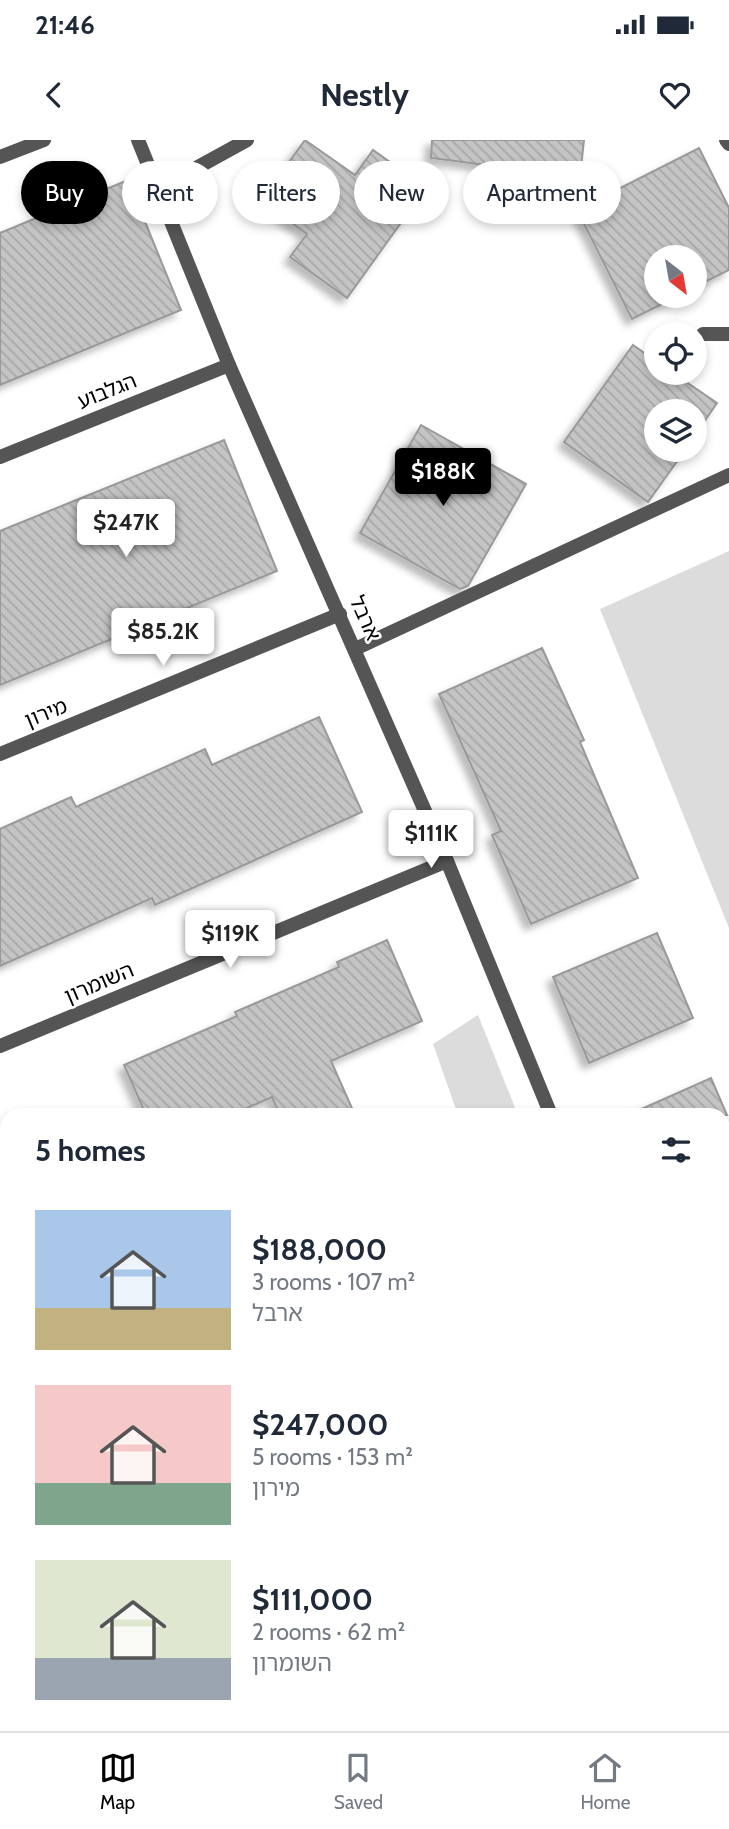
<!DOCTYPE html>
<html lang="en">
<head>
<meta charset="utf-8">
<style>
	:root { --surface:#fff; --page:#f6f6f7; --text:#1f2937; --muted:#747a83; --line:#e0e1e3; --accent:#000 }
	body { margin:0; font-family:Cabin,"Noto Sans Hebrew",sans-serif; background:var(--page); color:var(--text); height:100vh; display:flex; flex-direction:column; font-size:26px; white-space:nowrap }
	* { box-sizing:border-box; margin:0 }
	p { font-size:23px; color:var(--muted) }
	.icon { flex:none; width:38px; height:38px; fill:none; stroke:currentColor; stroke-width:2; stroke-linecap:round; stroke-linejoin:round }
	.map { position:relative; flex:1; overflow:hidden }
	.panel { position:absolute; left:0px; top:968px; width:730px; height:625px; display:flex; flex-direction:column; background:var(--surface); border-radius:21px 21px 0 0; box-shadow:0 4px 10px #0003 }
	.panel>* { flex:none }
	.guide { position:absolute; left:21px; top:21px; width:688px; height:63px; display:flex; gap:14px }
	.needle { width:46px; rotate:149deg }
	.fabs { position:absolute; left:644px; top:105px; display:grid; gap:14px }
	.fabs a { display:grid; place-items:center; width:63px; height:63px; border-radius:50%; background:var(--surface); box-shadow:0 4px 10px #0003; font-size:35px }
	.price { position:absolute; translate:-50% -60px; padding:0 16px; border-radius:7px; background:#fff; color:#222; font-size:23px; line-height:46px; filter:drop-shadow(0 2px 4px #0008) }
	.price::after { content:''; position:absolute; left:50%; top:42px; width:21px; height:16px; margin-left:-10px; background:inherit; clip-path:polygon(0 0,100% 0,50% 100%) }
	.price.on { background:var(--accent); color:#fff }
	ul { padding:0; list-style:none }
	li { display:flex; align-items:center; gap:21px; height:175px; padding:0 35px }
	li span { display:grid; place-items:center; flex:none; width:196px; height:140px; border-radius:0px; color:#555 }
	li>.icon { margin-inline-start:auto }
	span .icon { width:84px; height:84px; fill:#fffc; stroke-width:1 }
	li b { font-size:30px }
	h2 { display:flex; justify-content:space-between; align-items:center; height:84px; padding:0 35px; font-size:30px }
	.tag { padding:0 24px; border-radius:32px; background:var(--surface); box-shadow:0 4px 10px #0003; font-size:24px; line-height:63px }
	.tag.on { background:var(--accent); color:#fff }
	.status { display:flex; justify-content:space-between; align-items:center; height:49px; padding:0 35px; background:var(--surface); direction:ltr }
	.status svg { height:19px; fill:currentColor }
	header { display:flex; justify-content:space-between; align-items:center; height:91px; padding:0 35px; background:var(--surface); font-size:32px; font-weight:700 }
	.tabs { display:flex; justify-content:space-around; align-items:center; height:98px; border-top:2px solid var(--line); background:var(--surface); font-size:19px; color:var(--muted) }
	.tabs a { display:grid; justify-items:center; gap:4px }
	.tabs .on { color:var(--accent) }
	.map>svg:first-child { display:block }
	.green { fill:#dcdcdc }
	.building { fill:url(#building-back-hatch); stroke:#999; stroke-width:2; filter:url(#shadow) }
	.lines { fill:none; stroke-linecap:round; stroke-linejoin:round }
	.lane { stroke:#555; stroke-width:14 }
	.street { stroke:#555; stroke-width:14 }
	.labels { text-anchor:middle; stroke-width:5; stroke-linejoin:round; paint-order:stroke }
	.street-label { font-size:21px; fill:#000; stroke:#fff }
</style>
</head>
<body>
<div class="status"><b>21:46</b><svg viewBox="0 0 49 12"><path d="M0 12V9h3v3zM5 12V6h3v6zM10 12V3h3v9zM15 12V0h3v12zM26 1h20v11H26zM47 4h2v5h-2z"/></svg></div>
<header><svg class="icon" aria-label="back" viewBox="0 0 24 24"><path d="M15 5l-7 7 7 7"/></svg>Nestly<svg class="icon" aria-label="heart" viewBox="0 0 24 24"><path d="M12 20l-8-8c-3-5 5-10 8-4 3-6 11-1 8 4z"/></svg></header>
<div class="map">
<svg width="729" height="1591" viewBox="0 0 729 1591">
	<defs>
		<pattern id="building-back-hatch" width="6" height="6" patternUnits="userSpaceOnUse" patternTransform="scale(1.75)"><rect width="6" height="6" fill="#c4c4c4"/><path d="M-1 5l2 2M0 0l6 6M5-1l2 2" fill="none" stroke="#a7a7a7"/></pattern>
		<filter id="shadow"><feDropShadow dx="-6" dy="6" stdDeviation="3.5" flood-color="#0004"/></filter>
	</defs>
	<rect width="100%" height="100%" fill="#fff"/>
	<g class="green">
		<polygon points="729,411 729,788 600,469"/>
		<polygon points="478,875 518,975 458,975 433,904"/>
		<polygon points="7,1154 7,1332 0,1336 0,1158"/>
	</g>
	<g class="building">
		<polygon points="305,0 355,35 373,10 426,48 347,158 290,117 307,94 261,61"/>
		<polygon points="432,0 584,0 580,37 431,18"/>
		<polygon points="699,8 729,68 729,130 695,147 695,117 656,117 656,156 678,156 632,179 577,70"/>
		<polygon points="128,40 181,170 0,245 0,93"/>
		<polygon points="633,205 656,221 656,233 673,233 717,263 695,295 695,271 656,271 656,310 685,310 648,362 564,302"/>
		<polygon points="421,285 526,344 468,446 460,449 360,393"/>
		<polygon points="224,300 277,431 0,545 0,391"/>
		<polygon points="542,508 584,600 580,602 638,738 531,784 492,695 501,691 439,554"/>
		<polygon points="319,577 362,672 155,765 152,758 0,826 0,689 71,657 76,667 205,609 212,625"/>
		<polygon points="657,793 693,878 589,923 553,837"/>
		<polygon points="387,800 422,881 331,921 355,975 280,975 272,957 231,975 146,975 124,925 237,876 235,872 339,827 337,822"/>
		<polygon points="711,938 727,975 628,975"/>
	</g>
	<g class="lines">
		<g class="lane">
			<polyline points="726,0 729,4"/>
			<polyline points="158,49 247,0"/>
			<polyline points="703,194 729,194"/>
			<polyline points="355,509 729,335"/>
		</g>
		<g class="street">
			<polyline points="138,0 229,225 447,721 551,975"/>
			<polyline points="0,17 44,0"/>
			<polyline points="0,317 229,225"/>
			<polyline points="0,614 340,474"/>
			<polyline points="0,906 447,721"/>
			<polyline points="0,1141 7,1138"/>
			<polyline points="0,1348 7,1345"/>
			<polyline points="723,1391 729,1406"/>
			<polyline points="723,1455 729,1452"/>
			<polyline points="399,1591 412,1586"/>
		</g>
	</g>
	<g class="labels">
		<g class="street-label">
			<text transform="translate(107 251) rotate(-22)" y="7">הגלבוע</text>
			<text transform="translate(365 478) rotate(66)" y="7">ארבל</text>
			<text transform="translate(46 573) rotate(-22)" y="7">מירון</text>
			<text transform="translate(99 843) rotate(-23)" y="7">השומרון</text>
		</g>
	</g>
</svg>
<div class="fabs">
<a><svg class="needle" viewBox="-14 -14 28 28"><path d="M0-13l5 13h-10z" fill="#e53935"/><path d="M0 13l5-13h-10z" fill="#747a83"/></svg></a>
<a><svg class="icon" aria-label="locate" viewBox="0 0 24 24"><circle cx="12" cy="12" r="6"/><path d="M12 2v4M12 18v4M2 12h4M18 12h4"/></svg></a>
<a><svg class="icon" aria-label="layers" viewBox="0 0 24 24"><path d="M12 4l9 5-9 5-9-5zM3 14l9 5 9-5"/></svg></a>
</div>
<b class="price on" style="left:443px;top:368px">$188K</b>
<b class="price" style="left:126px;top:419px">$247K</b>
<b class="price" style="left:163px;top:528px">$85.2K</b>
<b class="price" style="left:431px;top:730px">$111K</b>
<b class="price" style="left:230px;top:830px">$119K</b>
<div class="guide">
<a class="tag on">Buy</a>
<a class="tag">Rent</a>
<a class="tag">Filters</a>
<a class="tag">New</a>
<a class="tag">Apartment</a>
</div>
<section class="panel">
<h2>5 homes<svg class="icon" aria-label="filters" viewBox="0 0 24 24"><path d="M4 7h16M4 17h16"/><circle cx="9" cy="7" r="2"/><circle cx="15" cy="17" r="2"/></svg></h2>
<ul>
<li><span style="background:linear-gradient(#a9c7e8 70%,#c2b280 0)"><svg class="icon" aria-label="home" viewBox="0 0 24 24"><path d="M3 11l9-7 9 7M6 9v11h12V9"/></svg></span><div><b>$188,000</b><p>3 rooms · 107 m²</p><p>ארבל</p></div></li>
<li><span style="background:linear-gradient(#f6c9c9 70%,#7fa58c 0)"><svg class="icon" aria-label="home" viewBox="0 0 24 24"><path d="M3 11l9-7 9 7M6 9v11h12V9"/></svg></span><div><b>$247,000</b><p>5 rooms · 153 m²</p><p>מירון</p></div></li>
<li><span style="background:linear-gradient(#dfe7d0 70%,#9aa5b1 0)"><svg class="icon" aria-label="home" viewBox="0 0 24 24"><path d="M3 11l9-7 9 7M6 9v11h12V9"/></svg></span><div><b>$111,000</b><p>2 rooms · 62 m²</p><p>השומרון</p></div></li>
</ul>
</section>
</div>
<nav class="tabs">
<a class="on"><svg class="icon" aria-label="map" viewBox="0 0 24 24"><path d="M3 6l6-2 6 2 6-2v14l-6 2-6-2-6 2zM9 4v14M15 6v14"/></svg>Map</a>
<a><svg class="icon" aria-label="saved" viewBox="0 0 24 24"><path d="M7 4h10v16l-5-4-5 4z"/></svg>Saved</a>
<a><svg class="icon" aria-label="home" viewBox="0 0 24 24"><path d="M3 11l9-7 9 7M6 9v11h12V9"/></svg>Home</a>
</nav>
</body>
</html>
